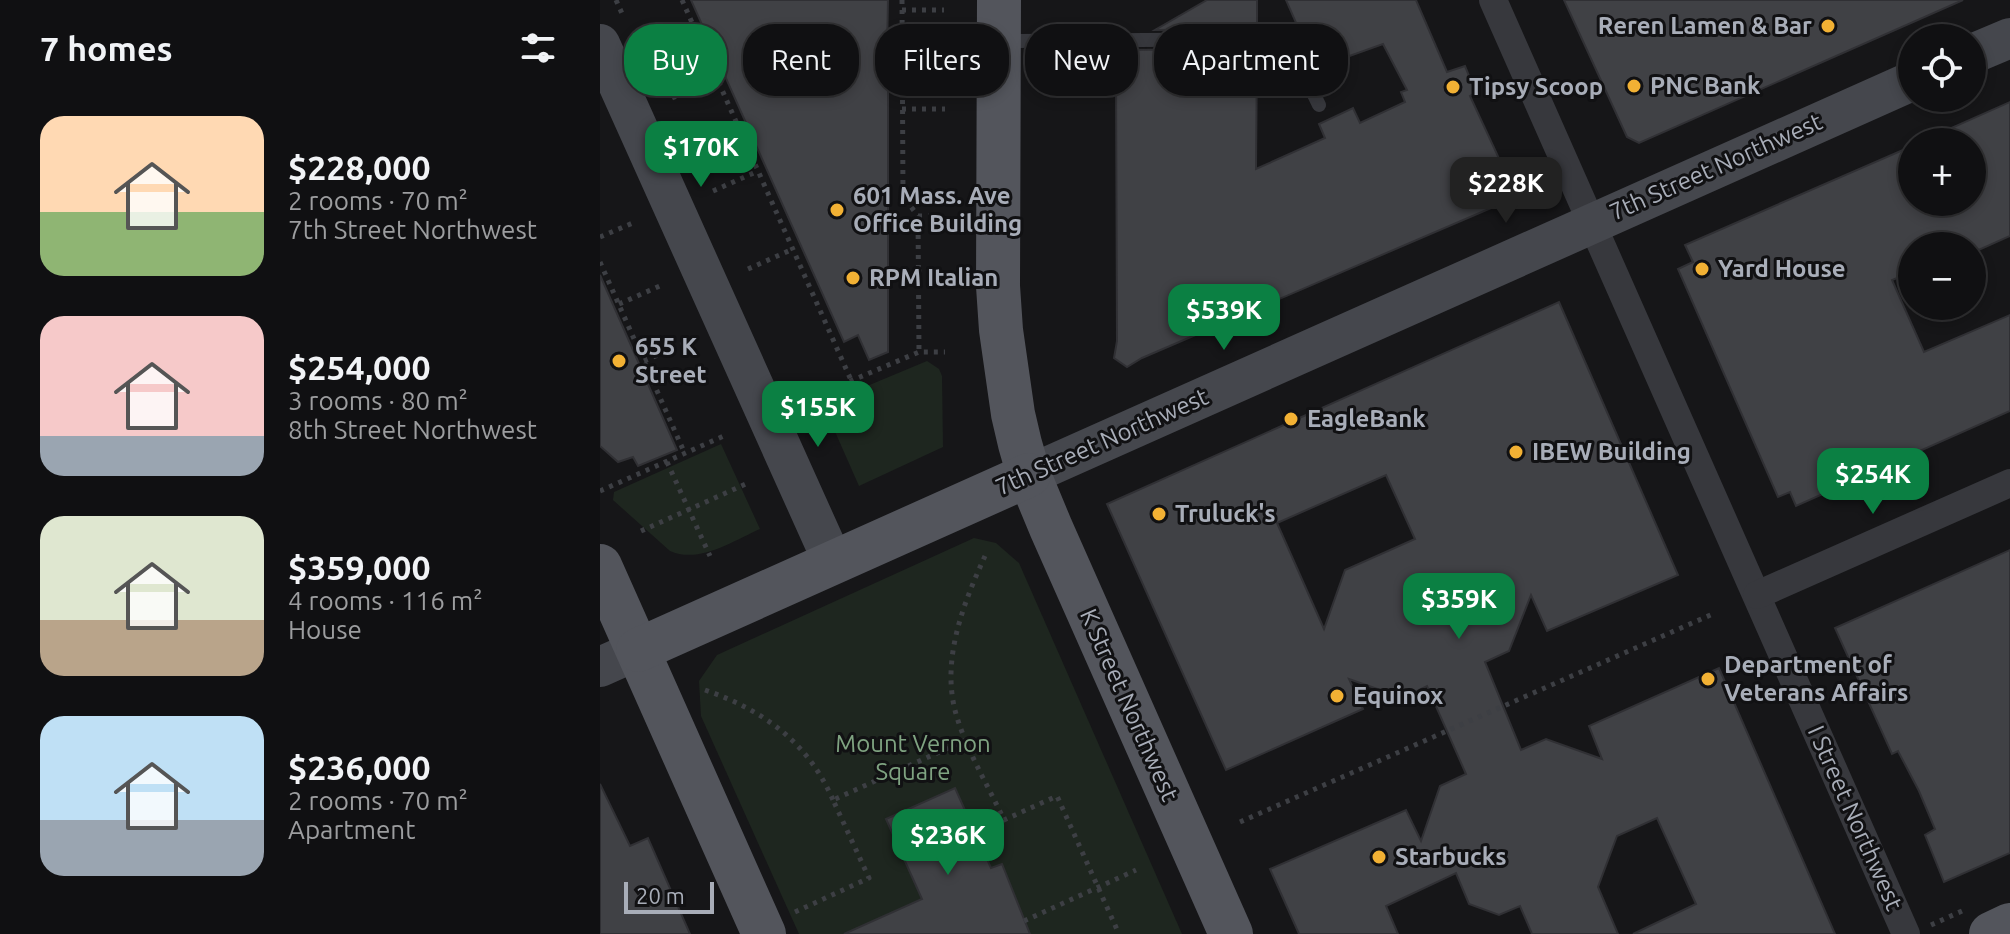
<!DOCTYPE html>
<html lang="en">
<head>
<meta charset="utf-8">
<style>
	:root { --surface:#101012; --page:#1e1e20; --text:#f1f3f6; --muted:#9c9d9f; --line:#303032; --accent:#0b8043 }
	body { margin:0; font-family:Ubuntu,sans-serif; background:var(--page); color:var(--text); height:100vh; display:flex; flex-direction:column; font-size:30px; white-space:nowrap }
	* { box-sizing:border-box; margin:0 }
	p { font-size:26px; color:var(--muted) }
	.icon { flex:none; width:44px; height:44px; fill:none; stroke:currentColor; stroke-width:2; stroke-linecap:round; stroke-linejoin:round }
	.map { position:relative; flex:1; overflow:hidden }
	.sheet { display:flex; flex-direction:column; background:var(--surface); width:600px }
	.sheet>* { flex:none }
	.guide { position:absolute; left:24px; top:24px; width:760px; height:72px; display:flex; gap:16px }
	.tools { position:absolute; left:1298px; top:24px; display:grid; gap:16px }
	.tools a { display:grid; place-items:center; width:88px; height:88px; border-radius:50%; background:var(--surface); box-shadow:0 4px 12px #0003,0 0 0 2px var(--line); font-size:40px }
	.scale { position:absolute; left:24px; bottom:20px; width:90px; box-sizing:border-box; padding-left:8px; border:4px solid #a8adb8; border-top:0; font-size:22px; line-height:28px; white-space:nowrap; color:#a8adb8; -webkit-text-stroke:6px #111113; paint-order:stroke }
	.price { position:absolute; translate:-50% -68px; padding:0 18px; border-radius:16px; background:var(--accent); color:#fff; font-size:26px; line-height:52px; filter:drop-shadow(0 2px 4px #0008) }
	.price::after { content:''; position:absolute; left:50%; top:48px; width:24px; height:18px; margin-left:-12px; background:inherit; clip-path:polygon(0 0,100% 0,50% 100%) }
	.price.on { background:#222; color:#fff }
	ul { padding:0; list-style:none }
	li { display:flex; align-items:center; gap:24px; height:200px; padding:0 40px }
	li span { display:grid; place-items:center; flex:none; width:224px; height:160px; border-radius:24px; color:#555 }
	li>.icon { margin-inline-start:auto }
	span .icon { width:96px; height:96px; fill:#fffc; stroke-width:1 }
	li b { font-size:34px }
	h2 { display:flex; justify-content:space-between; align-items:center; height:96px; padding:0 40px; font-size:34px }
	.chip { padding:0 28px; border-radius:32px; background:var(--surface); box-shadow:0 4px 12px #0003,0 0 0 2px var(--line); font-size:28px; line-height:72px }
	.chip.on { background:var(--accent); color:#fff }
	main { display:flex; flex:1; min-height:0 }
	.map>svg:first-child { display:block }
	.green { fill:#1e261f }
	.building { fill:#404145; stroke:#303034; stroke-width:2; fill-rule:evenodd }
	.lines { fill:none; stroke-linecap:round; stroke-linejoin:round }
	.path { stroke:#3d3f44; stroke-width:5; stroke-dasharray:4 6; stroke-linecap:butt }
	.service { stroke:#37383d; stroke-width:14 }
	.minor { stroke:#37383d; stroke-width:28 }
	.secondary { stroke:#45474d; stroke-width:40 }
	.primary { stroke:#53555c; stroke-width:44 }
	.poi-dot { fill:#f2b134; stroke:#111113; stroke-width:3 }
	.labels { text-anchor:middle; stroke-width:6; stroke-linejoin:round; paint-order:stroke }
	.poi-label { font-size:24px; font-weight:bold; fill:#a8adb8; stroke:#111113; text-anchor:start }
	.street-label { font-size:24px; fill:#a8adb8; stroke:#111113 }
	.park-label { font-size:24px; fill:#7fa381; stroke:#111113 }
</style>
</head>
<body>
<main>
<section class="sheet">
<h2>7 homes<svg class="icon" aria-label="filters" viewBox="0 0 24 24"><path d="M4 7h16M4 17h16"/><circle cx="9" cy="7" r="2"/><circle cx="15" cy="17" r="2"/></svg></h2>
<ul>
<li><span style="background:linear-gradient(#ffd9b3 60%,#8fb573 0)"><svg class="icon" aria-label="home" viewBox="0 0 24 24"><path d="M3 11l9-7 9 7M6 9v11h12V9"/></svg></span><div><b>$228,000</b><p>2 rooms · 70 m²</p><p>7th Street Northwest</p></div></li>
<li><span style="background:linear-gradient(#f6c9c9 75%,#9aa5b1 0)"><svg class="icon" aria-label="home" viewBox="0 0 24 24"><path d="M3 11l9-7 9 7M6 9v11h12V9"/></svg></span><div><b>$254,000</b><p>3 rooms · 80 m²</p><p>8th Street Northwest</p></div></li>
<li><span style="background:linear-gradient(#dfe7d0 65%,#b9a48a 0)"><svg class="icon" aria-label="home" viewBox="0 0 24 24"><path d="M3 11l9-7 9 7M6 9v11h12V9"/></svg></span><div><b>$359,000</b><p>4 rooms · 116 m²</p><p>House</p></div></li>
<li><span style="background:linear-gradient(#bfe0f5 65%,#9aa5b1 0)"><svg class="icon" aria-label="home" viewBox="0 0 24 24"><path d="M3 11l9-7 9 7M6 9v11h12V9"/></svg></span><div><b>$236,000</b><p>2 rooms · 70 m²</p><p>Apartment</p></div></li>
</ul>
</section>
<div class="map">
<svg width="1410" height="934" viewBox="0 0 1410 934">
	<rect width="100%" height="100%" fill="#161618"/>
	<g class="green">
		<polygon points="327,361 339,369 342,376 343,447 259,486 229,418 229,406 236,399"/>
		<path d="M121,444L160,529C133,541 99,564 70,551L13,500L14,492Z"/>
		<polygon points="374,538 396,543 419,563 582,934 199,934 101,716 99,681 117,655"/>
	</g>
	<g class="building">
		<polygon points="91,0 288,0 287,50 300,79 288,85 288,352 269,360 258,335 244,342"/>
		<polygon points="607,0 657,0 657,29 555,30"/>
		<polygon points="686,0 816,0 847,72 865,66 876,93 870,96 908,178 914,184 914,199 907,205 898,205 542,358 527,367 514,358 517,341 516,70 514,53 519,50 657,49 656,169 725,138 719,124 753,108 760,123 805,102 801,92 807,90 783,44 716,68"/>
		<polygon points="964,0 1363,0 1039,143 1027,137"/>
		<polygon points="1410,102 1410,236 1372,253 1372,246 1312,246 1312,272 1292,280 1324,352 1410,315 1410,411 1196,506 1190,492 1178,497 1078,269 1093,262 1085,245 1312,146 1312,202 1372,202 1372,142 1320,142"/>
		<polygon points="0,275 77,450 38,466 33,457 18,462 0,446"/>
		<path d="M959,302L1078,575L947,631L931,595L909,651L885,662L921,750L946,739L1002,759L989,726L1119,668L1235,934H1033L1096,904L1057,818L1017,836L998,887L1018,934H932L920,906L899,915L869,904L856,873L786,906L798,934H699L670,869L806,810L821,841L840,786L866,774L827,686L803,698L749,679L763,709L626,770L507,504ZM786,475L815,539L745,570L724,629L677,523Z"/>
		<polygon points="1410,550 1410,853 1344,882 1325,835 1335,829 1319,791 1298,751 1292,754 1235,628"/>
		<polygon points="0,784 30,846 48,838 90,934 0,934"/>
		<polygon points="355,788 391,868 402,864 430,934 244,934 322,899 286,819"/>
	</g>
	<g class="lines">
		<g class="path">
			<polyline points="16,0 24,18"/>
			<polyline points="82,0 251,380"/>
			<polyline points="302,0 303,196 318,216 319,352"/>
			<polyline points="302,10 344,10"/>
			<polyline points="72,98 117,78"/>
			<polyline points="302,109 345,109"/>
			<polyline points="113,191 158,171"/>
			<polyline points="318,216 345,216"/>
			<polyline points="0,237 35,222"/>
			<polyline points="0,262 85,454"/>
			<polyline points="148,269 193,249"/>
			<polyline points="318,272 345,272"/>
			<polyline points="19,304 62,285"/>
			<polyline points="44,361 88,342"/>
			<polyline points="213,397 319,352 345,352"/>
			<polyline points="67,462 110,556"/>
			<polyline points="0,491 126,435"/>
			<polyline points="41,531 148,483"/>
			<path d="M385,556C364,602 343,655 354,706C363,745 387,783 404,820L457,796L519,934"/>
			<path d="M105,690C163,710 208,742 233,800"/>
			<polyline points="640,822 1115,613"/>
			<polyline points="195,912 269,878 233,800 366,740"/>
			<polyline points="424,921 536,870"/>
			<polyline points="1331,925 1362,911"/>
		</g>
		<polyline class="service" points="403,41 687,39 719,105"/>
		<g class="minor">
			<polyline points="893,0 1306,934"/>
			<polyline points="1157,595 1410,483"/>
		</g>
		<g class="secondary">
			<polyline points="0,44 233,562"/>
			<polyline points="1372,54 1410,38"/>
			<polyline points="429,475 1312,81"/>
			<polyline points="0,667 38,650"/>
		</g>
		<g class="primary">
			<polyline points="399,0 398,286 401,330 413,414 420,444 429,475 451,528 631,934"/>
			<polyline points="0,566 164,934"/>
			<polyline points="38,650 429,475"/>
			<polyline points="1391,934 1410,925"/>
		</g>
	</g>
	<g class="poi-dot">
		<circle cx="1228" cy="26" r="8"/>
		<circle cx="1034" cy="86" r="8"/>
		<circle cx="853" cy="87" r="8"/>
		<circle cx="237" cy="210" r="8"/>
		<circle cx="1102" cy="269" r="8"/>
		<circle cx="253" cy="278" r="8"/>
		<circle cx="19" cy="361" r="8"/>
		<circle cx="691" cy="419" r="8"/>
		<circle cx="916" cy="452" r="8"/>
		<circle cx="559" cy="514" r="8"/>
		<circle cx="1108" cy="679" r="8"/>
		<circle cx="737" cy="696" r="8"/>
		<circle cx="779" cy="857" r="8"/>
	</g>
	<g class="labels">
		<g class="poi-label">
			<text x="1212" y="34" text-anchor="end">Reren Lamen &amp; Bar</text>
			<text x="1050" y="94">PNC Bank</text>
			<text x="869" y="95">Tipsy Scoop</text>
			<text x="253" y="204">601 Mass. Ave<tspan x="253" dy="28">Office Building</tspan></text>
			<text x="1118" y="277">Yard House</text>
			<text x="269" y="286">RPM Italian</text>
			<text x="35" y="355">655 K<tspan x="35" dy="28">Street</tspan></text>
			<text x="707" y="427">EagleBank</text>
			<text x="932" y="460">IBEW Building</text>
			<text x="575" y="522">Truluck's</text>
			<text x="1124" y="673">Department of<tspan x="1124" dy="28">Veterans Affairs</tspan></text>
			<text x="753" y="704">Equinox</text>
			<text x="795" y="865">Starbucks</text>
		</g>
		<g class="street-label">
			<text transform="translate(1116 167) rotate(-24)" y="8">7th Street Northwest</text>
			<text transform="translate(502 442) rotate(-24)" y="8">7th Street Northwest</text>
			<text transform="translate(529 705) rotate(66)" y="8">K Street Northwest</text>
			<text transform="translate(1255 818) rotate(66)" y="8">I Street Northwest</text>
		</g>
		<g class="park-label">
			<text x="313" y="752">Mount Vernon<tspan x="313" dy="28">Square</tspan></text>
		</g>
	</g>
</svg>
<div class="tools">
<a><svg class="icon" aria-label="locate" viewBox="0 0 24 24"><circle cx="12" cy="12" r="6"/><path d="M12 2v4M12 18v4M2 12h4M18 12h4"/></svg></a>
<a>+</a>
<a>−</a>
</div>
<div class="scale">20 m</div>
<b class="price" style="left:101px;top:189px">$170K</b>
<b class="price on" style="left:906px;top:225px">$228K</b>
<b class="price" style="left:624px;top:352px">$539K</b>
<b class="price" style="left:218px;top:449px">$155K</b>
<b class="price" style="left:1273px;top:516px">$254K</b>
<b class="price" style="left:859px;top:641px">$359K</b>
<b class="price" style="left:348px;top:877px">$236K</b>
<div class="guide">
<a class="chip on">Buy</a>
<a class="chip">Rent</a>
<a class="chip">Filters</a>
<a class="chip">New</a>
<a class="chip">Apartment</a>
</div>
</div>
</main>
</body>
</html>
